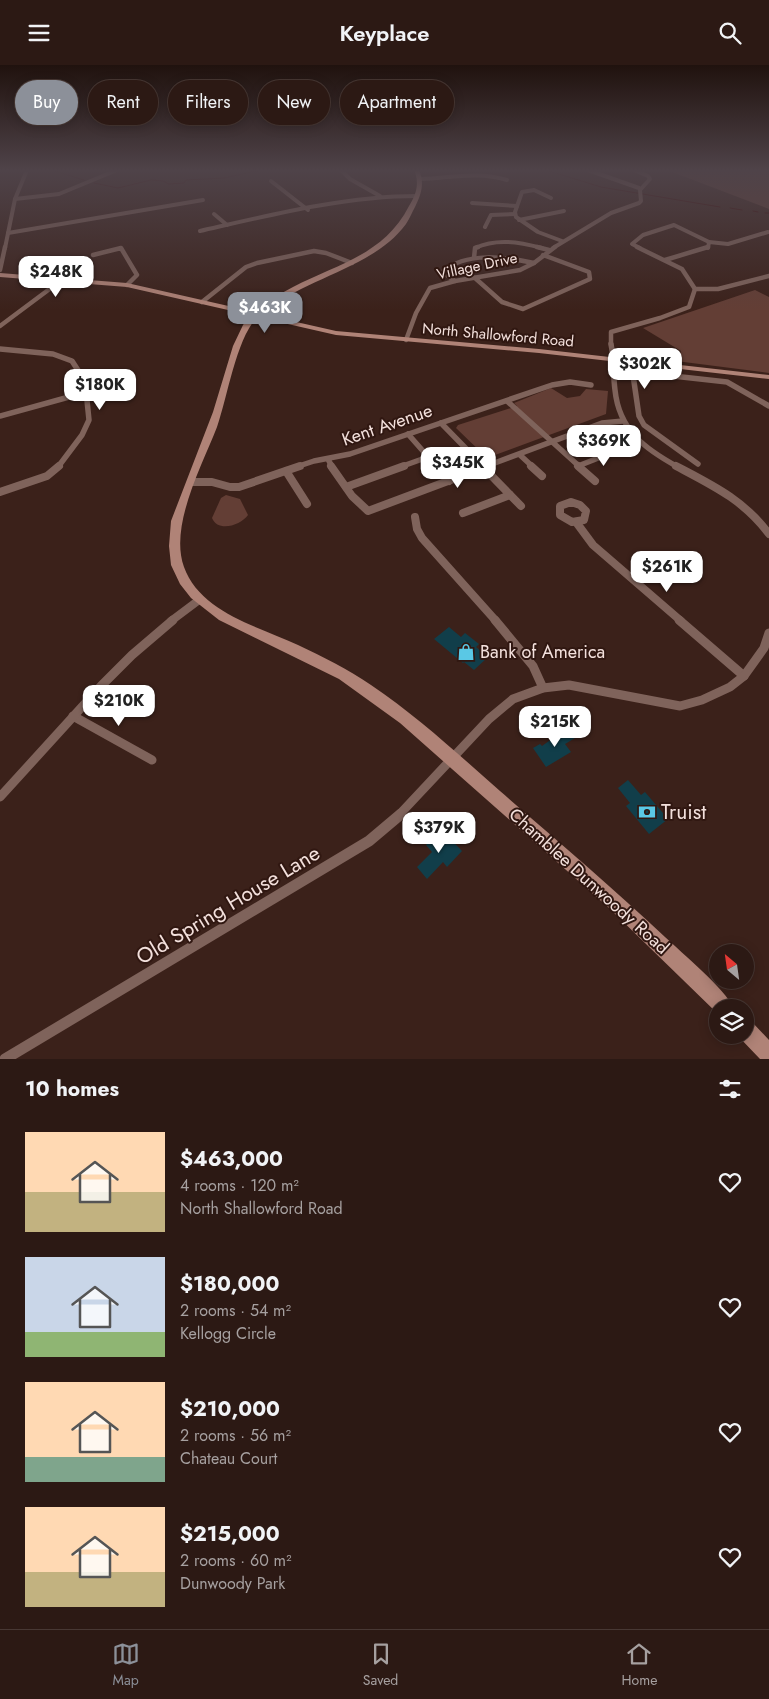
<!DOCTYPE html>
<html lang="en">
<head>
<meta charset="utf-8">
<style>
	:root { --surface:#2c1914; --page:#382622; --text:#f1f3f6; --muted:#a6a0a0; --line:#483834; --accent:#8c9099 }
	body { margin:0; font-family:Jost,sans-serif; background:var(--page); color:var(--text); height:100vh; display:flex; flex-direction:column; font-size:19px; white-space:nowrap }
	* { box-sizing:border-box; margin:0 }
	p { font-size:16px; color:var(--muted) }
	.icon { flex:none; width:28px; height:28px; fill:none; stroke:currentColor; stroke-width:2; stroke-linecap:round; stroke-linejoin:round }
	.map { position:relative; height:994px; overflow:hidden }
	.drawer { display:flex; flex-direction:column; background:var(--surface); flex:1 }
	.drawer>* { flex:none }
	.top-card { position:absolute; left:15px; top:15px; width:500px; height:45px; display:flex; gap:10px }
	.needle { width:32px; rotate:331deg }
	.tools { position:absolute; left:709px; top:879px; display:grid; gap:10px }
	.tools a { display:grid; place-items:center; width:45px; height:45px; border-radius:50%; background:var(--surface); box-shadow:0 2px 12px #0003,0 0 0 1px var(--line); font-size:25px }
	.price { position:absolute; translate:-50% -42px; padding:0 11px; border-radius:10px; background:#fff; color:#222; font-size:16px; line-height:32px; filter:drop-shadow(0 1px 2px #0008) }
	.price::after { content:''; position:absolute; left:50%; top:30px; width:15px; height:11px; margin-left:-8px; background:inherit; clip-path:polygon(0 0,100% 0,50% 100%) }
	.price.current { background:var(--accent); color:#fff }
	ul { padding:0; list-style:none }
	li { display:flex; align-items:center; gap:15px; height:125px; padding:0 25px }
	li span { display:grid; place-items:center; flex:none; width:140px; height:100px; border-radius:0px; color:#555 }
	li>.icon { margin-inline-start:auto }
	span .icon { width:60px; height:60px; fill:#fffc; stroke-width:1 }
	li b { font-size:21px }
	h2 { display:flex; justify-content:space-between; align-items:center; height:60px; padding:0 25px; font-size:21px }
	.chip { padding:0 18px; border-radius:22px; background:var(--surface); box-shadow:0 2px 12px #0003,0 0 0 1px var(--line); font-size:18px; line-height:45px }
	.chip.current { background:var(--accent); color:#fff }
	header { display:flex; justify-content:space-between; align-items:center; height:65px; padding:0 25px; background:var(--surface); font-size:22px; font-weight:600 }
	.tabs { display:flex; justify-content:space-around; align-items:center; height:70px; border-top:1px solid var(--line); background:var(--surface); font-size:14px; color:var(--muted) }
	.tabs a { display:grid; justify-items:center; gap:2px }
	.tabs .current { color:var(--accent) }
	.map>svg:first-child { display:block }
	.green { fill:#633e35 }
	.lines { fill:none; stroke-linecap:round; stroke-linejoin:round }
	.stream { stroke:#380200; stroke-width:1 }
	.building { fill:#113e4a }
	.street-far5 { stroke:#7f635b; stroke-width:4 }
	.street-far4 { stroke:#7f635b; stroke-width:4.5 }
	.street-far3 { stroke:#7f635b; stroke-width:5.5 }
	.street-far2 { stroke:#7f635b; stroke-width:8 }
	.street-far1 { stroke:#7f635b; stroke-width:9 }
	.street { stroke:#7f635b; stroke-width:11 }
	.secondary { fill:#b08377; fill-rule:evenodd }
	.labels { text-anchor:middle; stroke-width:4; stroke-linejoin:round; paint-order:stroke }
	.far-street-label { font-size:15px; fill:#f3e0dc; stroke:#301711 }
	.street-label { font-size:18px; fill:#f3e0dc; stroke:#301711 }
	.poi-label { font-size:18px; fill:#f3e0dc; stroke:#301711; text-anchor:start }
	.near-poi-label { font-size:21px; fill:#f3e0dc; stroke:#301711; text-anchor:start }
	.near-street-label { font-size:21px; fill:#f3e0dc; stroke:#301711 }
</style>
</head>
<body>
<header><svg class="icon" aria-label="menu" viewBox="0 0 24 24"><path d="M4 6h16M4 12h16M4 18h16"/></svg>Keyplace<svg class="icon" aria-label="search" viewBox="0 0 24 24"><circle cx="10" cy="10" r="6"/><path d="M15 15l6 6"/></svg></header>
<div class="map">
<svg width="769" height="994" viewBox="0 0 769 994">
	<rect width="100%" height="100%" fill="#3b211a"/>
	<g class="green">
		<polygon points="667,105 769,105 769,144"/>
		<polygon points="755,225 769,232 769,308 676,296 681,286 643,263"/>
		<polygon points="551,323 567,333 580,331 586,324 608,326 606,349 487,393 456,363 458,360 517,341 514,338"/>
		<path d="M226,430L240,434L248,450C241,460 218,468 212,453L221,433Z"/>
	</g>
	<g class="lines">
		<g class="stream">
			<polyline points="51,105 84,115"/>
			<polyline points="546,105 601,122 720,142"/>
			<polyline points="94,118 118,123 151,115 163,116 169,119 184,118 186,115 224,113 261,105"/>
			<polyline points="730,143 742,145"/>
			<polyline points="753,146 758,147"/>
			<polyline points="765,148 769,148"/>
		</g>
	</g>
	<g class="building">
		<polygon points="449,562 461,572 465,568 479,579 476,582 488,592 474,605 464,597 463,598 434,574"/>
		<polygon points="567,663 575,673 565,679 571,687 546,702 533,683 540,679 542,681"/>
		<polygon points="628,715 641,730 645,727 668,754 649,769 626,741 630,738 618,723"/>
		<polygon points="441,764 462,786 447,802 443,797 427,814 417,802 432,787 426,780"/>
	</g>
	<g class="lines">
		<g class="street-far5">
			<polyline points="341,105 350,114 380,131"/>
			<polyline points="588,105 639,123"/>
			<path d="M420,114C450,113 478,106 507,115"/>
			<polyline points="271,116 308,145"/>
			<polyline points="551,133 534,125 522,127 515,147 516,152 538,167 562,176"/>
			<polyline points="15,134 59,129 117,105"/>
			<polyline points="472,138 517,141"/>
			<polyline points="214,149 227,160"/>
			<polyline points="519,155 564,146"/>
			<polyline points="485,162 491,150 515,149"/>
			<path d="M200,166C270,150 345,131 417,131"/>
			<polyline points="8,168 203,135"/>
			<polyline points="5,183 15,134 27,105"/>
			<path d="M475,183C497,173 519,177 542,183"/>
			<polyline points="553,183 611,148 639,138 641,136 640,125 650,114 648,111 634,105"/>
			<polyline points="640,183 632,179 643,170 674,160 709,177"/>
			<polyline points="708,183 709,177 728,179 768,167"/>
		</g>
		<g class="street-far4">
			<polyline points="537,182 549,185"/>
			<polyline points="637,182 682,204 695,224"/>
			<polyline points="93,190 121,183 137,210 127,220"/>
			<polyline points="474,193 475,183 478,182"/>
			<polyline points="665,195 708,182"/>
			<polyline points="0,205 5,182"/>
			<polyline points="475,213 502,237 523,244 590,214 589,207 543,190"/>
			<path d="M455,216L442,207C467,186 505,192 534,198"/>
			<polyline points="202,237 246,202 257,198 314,186 326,188 352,198"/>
			<polyline points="0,261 63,214"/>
			<polyline points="406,275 416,248 430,223 455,216 520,205 534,198 555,182"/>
			<polyline points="611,280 611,267 660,253 689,242 695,224 718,224 769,211"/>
		</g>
		<g class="street-far3">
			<path d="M611,279C614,294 613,310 615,325C619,365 645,384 678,402"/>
			<polyline points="0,284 53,289 72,296 85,316 89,355 82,370 58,402"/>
			<polyline points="507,336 580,402"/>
			<polyline points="0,351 87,327"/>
			<polyline points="441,358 484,402"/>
			<polyline points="408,369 437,402"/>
			<polyline points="520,390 533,402"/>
			<polyline points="328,394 332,402"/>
			<polyline points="698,399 644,360 639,351 633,310 637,307 727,317 769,341"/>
			<polyline points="578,401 621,384"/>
			<polyline points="296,402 314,396 350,389 552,320 570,317 591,320"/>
			<polyline points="400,402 428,392"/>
			<polyline points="484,402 602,358 623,356"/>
		</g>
		<g class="street-far2">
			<polyline points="331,401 352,431 368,446 488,401"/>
			<polyline points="436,401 449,416"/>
			<polyline points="482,401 521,441"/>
			<polyline points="531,401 542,411"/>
			<polyline points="578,401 595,416"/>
			<path d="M676,401C712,420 744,435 769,469"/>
			<polyline points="286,406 307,439"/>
			<polyline points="191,417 212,417 230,422 239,422 300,401"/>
			<polyline points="346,422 404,401"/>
			<polyline points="0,427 47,411 59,401"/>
			<polygon points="571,437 580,440 586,446 584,455 572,457 560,450 560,441"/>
			<polyline points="463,448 510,430"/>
			<polyline points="415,452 417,464 422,473 496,556"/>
			<polyline points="576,457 593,480 681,556"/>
			<polyline points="171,556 199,535"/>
		</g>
		<g class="street-far1">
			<polyline points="495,555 533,601 543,623"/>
			<polyline points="679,555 744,611"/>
			<polyline points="73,651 152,695"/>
			<polyline points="0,732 101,621 132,590 173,555"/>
			<polyline points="399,750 489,654 513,634 543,623 569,620 680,641 702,635 730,622 744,611 764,583 769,568"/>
		</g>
		<polyline class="street" points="5,994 369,776 401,749"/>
		<g class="secondary">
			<path d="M414,105H419C425,118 421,130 415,142C412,147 410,153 406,159C374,203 304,213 261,249L336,266L539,284L769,310V314L539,288L336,270L257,252C236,275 228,330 217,362C202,401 169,461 184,502C200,547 259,562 298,580C323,592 348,604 371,620C417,651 458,689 500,726C555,774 612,822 665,872C681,887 726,925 733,942H718V949L609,843L400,658L339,614L219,555L191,533L180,519L171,500L169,481L171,456L213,347L233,281L243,260L250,250L127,222L0,212V208L127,218L255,247C267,237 279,229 293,222C337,199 384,190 409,141C416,130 420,118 414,105Z"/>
			<polygon points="745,955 752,957 769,975 769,994 760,994 738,971 745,970"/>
		</g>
	</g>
	<linearGradient id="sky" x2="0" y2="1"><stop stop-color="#20120e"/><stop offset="0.43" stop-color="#4f4349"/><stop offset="1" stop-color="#4f4349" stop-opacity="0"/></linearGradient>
	<rect width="769" height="245" fill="url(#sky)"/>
	<defs>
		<g id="shop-bare" transform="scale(1.35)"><path d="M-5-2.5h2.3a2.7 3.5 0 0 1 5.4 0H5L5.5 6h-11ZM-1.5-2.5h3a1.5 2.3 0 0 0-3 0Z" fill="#5ac8e5" stroke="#301711" stroke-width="2.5" paint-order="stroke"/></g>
		<g id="bank-bare" transform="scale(1.35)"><path d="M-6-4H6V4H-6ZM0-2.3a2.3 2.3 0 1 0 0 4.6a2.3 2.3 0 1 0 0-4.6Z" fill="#5ac8e5" stroke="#301711" stroke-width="2.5" paint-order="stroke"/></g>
	</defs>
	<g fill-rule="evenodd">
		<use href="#shop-bare" x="466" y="587"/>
		<use href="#bank-bare" x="647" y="747"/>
	</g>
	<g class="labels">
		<g class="far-street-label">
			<text transform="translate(477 201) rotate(-12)" y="5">Village Drive</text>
			<text transform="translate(498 270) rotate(5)" y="5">North Shallowford Road</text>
		</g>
		<g class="street-label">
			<text transform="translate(387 360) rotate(-19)" y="6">Kent Avenue</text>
			<text transform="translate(589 816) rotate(42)" y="6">Chamblee Dunwoody Road</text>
		</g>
		<g class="poi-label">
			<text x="480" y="593">Bank of America</text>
		</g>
		<g class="near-poi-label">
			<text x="661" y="754">Truist</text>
		</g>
		<g class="near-street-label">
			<text transform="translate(228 840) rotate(-31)" y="7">Old Spring House Lane</text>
		</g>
	</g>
</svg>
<div class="tools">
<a><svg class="needle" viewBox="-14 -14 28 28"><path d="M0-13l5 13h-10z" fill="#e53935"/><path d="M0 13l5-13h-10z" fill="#a6a0a0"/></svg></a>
<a><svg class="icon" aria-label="layers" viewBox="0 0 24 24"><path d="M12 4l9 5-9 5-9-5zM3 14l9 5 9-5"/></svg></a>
</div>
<b class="price" style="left:56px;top:233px">$248K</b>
<b class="price current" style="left:265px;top:269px">$463K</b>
<b class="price" style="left:645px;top:325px">$302K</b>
<b class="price" style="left:100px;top:346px">$180K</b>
<b class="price" style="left:604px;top:402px">$369K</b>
<b class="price" style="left:458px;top:424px">$345K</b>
<b class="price" style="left:667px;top:528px">$261K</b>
<b class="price" style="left:119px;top:662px">$210K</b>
<b class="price" style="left:555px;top:683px">$215K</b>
<b class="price" style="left:439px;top:789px">$379K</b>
<div class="top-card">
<a class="chip current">Buy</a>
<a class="chip">Rent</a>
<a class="chip">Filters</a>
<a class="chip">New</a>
<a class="chip">Apartment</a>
</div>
</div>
<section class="drawer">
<h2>10 homes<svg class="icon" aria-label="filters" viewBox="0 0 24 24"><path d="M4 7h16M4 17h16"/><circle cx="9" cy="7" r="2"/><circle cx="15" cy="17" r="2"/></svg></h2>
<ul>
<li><span style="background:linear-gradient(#ffd9b3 60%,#c2b280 0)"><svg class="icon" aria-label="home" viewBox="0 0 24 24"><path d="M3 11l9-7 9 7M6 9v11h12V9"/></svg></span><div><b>$463,000</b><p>4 rooms · 120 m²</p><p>North Shallowford Road</p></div><svg class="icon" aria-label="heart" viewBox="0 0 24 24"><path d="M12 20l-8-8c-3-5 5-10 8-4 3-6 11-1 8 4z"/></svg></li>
<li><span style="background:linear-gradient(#c9d6e8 75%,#8fb573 0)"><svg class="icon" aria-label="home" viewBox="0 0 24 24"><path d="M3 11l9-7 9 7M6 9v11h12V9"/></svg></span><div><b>$180,000</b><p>2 rooms · 54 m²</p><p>Kellogg Circle</p></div><svg class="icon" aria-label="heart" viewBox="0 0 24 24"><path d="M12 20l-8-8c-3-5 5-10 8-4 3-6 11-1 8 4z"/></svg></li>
<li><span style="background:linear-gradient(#ffd9b3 75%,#7fa58c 0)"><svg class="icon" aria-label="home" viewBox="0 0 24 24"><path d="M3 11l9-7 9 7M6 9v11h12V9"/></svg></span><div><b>$210,000</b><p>2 rooms · 56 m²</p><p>Chateau Court</p></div><svg class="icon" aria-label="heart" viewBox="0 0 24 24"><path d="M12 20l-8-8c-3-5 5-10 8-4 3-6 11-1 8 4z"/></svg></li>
<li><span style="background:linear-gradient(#ffd9b3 65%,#c2b280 0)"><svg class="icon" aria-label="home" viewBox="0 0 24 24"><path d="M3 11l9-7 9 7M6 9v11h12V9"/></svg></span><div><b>$215,000</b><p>2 rooms · 60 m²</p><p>Dunwoody Park</p></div><svg class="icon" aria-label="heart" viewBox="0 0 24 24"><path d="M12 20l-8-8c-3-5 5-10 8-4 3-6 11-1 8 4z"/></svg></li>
</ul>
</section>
<nav class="tabs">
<a class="current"><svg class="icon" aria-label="map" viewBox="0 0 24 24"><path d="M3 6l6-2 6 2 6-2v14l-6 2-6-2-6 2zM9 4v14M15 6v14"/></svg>Map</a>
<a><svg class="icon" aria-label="saved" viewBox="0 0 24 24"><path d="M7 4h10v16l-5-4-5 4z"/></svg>Saved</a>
<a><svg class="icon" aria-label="home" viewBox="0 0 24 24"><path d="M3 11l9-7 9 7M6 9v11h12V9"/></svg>Home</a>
</nav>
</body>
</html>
